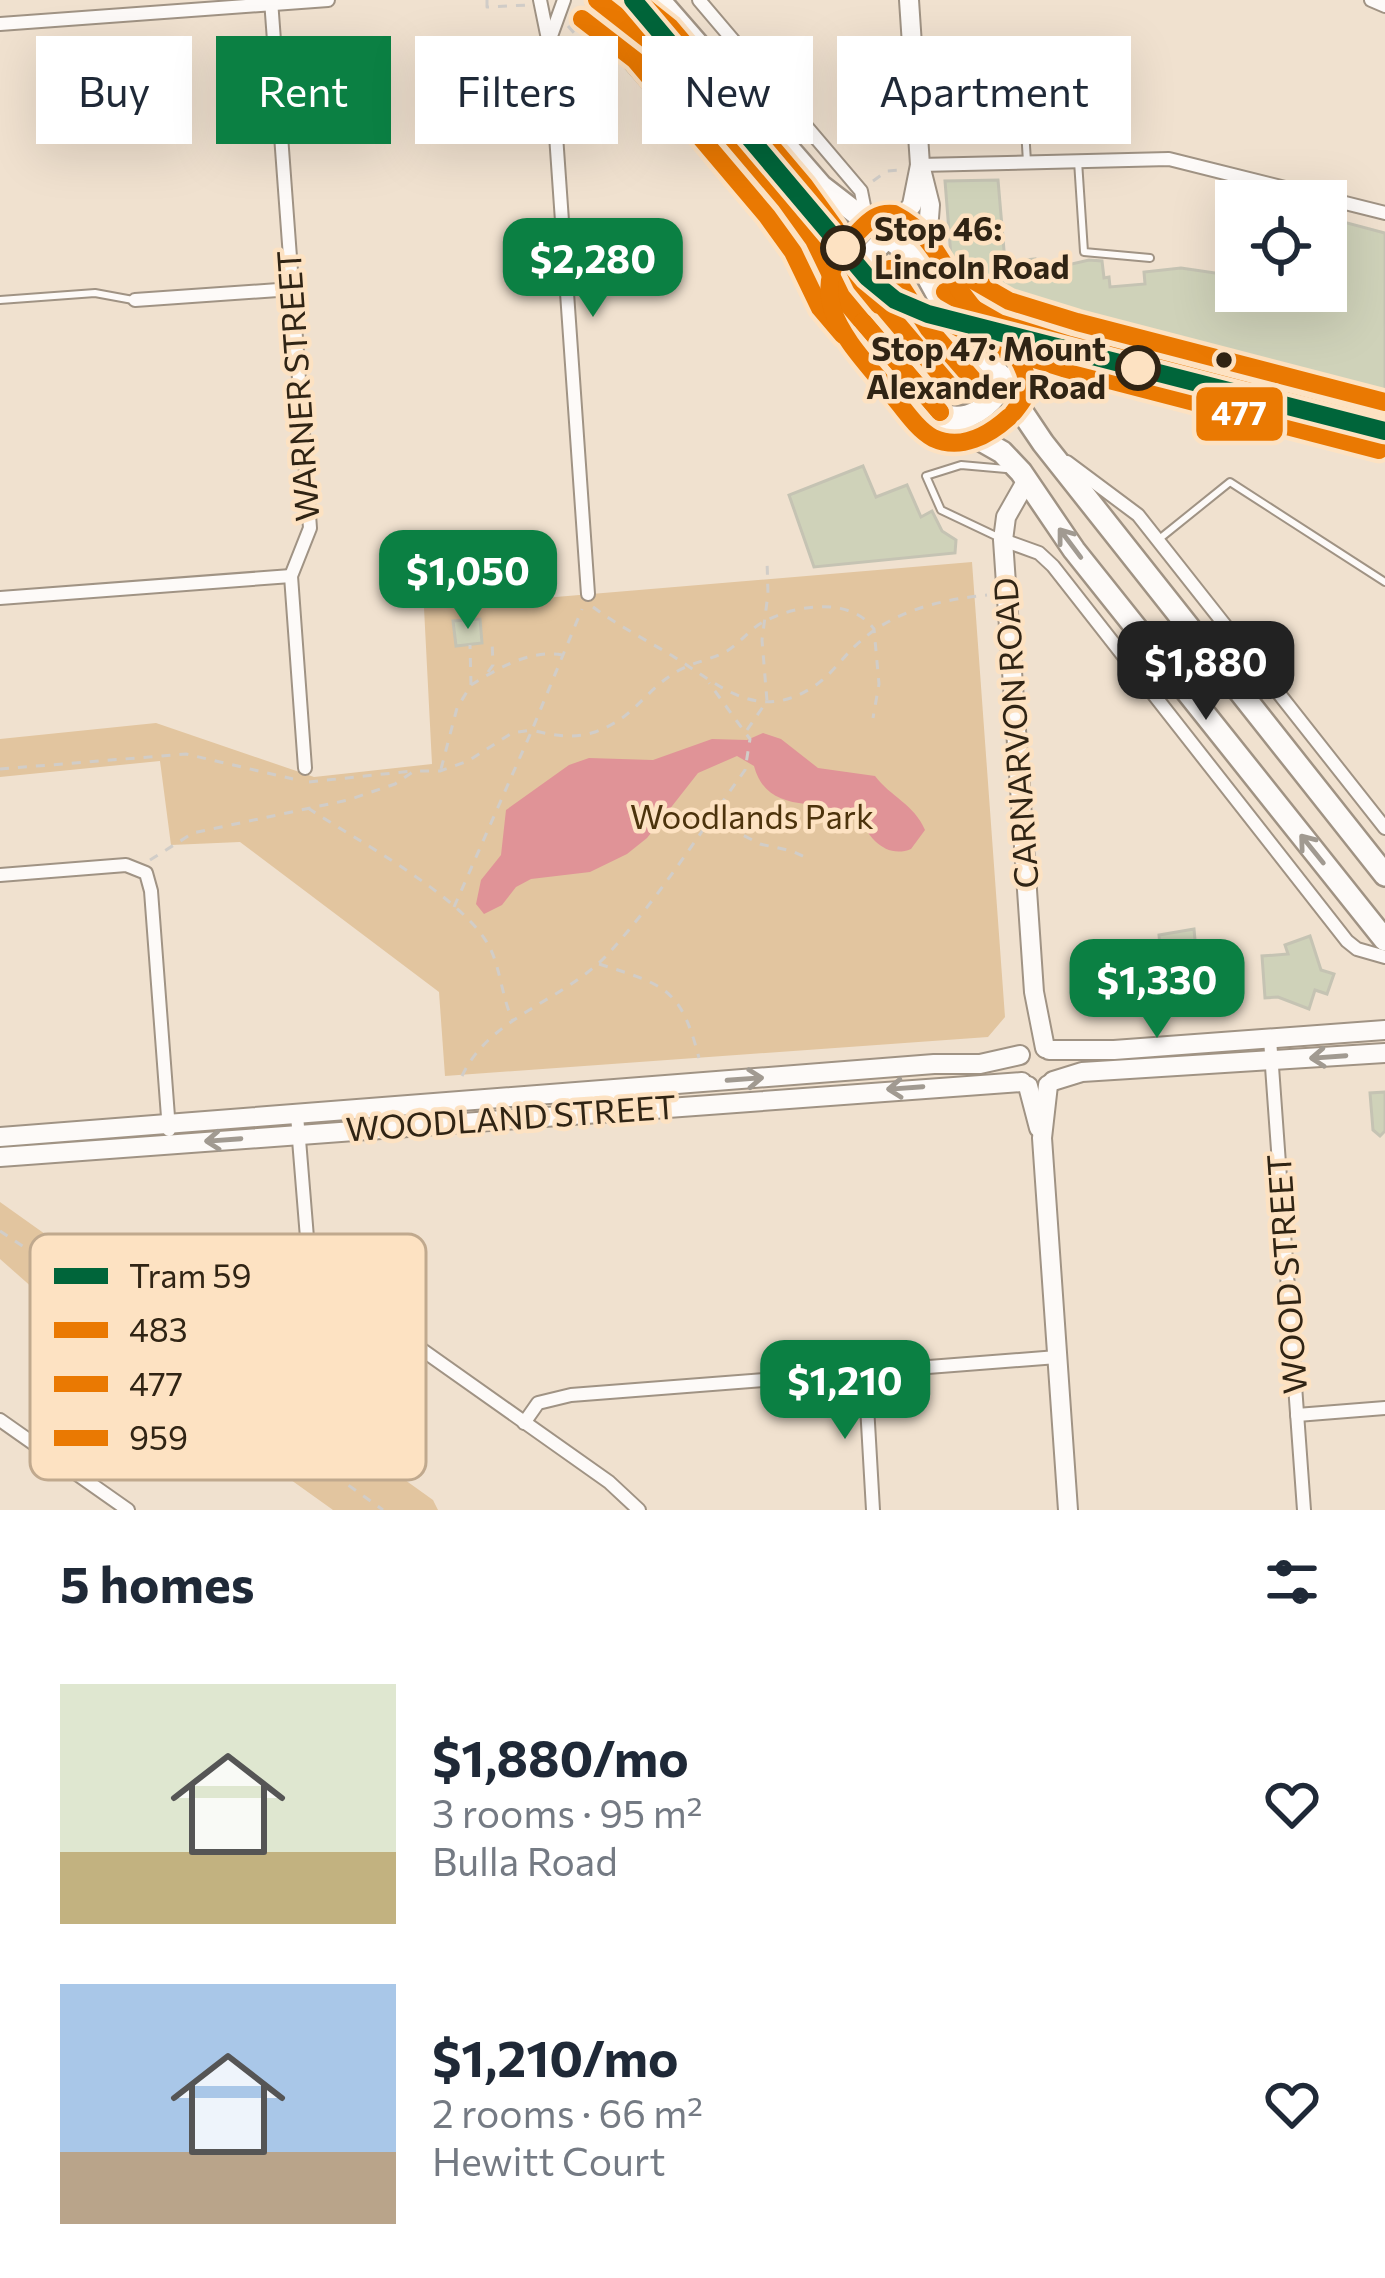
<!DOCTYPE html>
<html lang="en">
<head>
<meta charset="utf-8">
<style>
	:root { --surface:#fff; --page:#f6f6f7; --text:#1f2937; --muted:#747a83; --accent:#0b8043 }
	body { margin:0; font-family:Commissioner,sans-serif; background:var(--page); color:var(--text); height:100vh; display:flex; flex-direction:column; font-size:45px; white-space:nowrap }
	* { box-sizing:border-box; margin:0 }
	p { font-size:39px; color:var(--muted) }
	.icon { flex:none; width:66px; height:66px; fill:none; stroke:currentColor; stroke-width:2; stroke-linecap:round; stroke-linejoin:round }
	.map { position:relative; height:1510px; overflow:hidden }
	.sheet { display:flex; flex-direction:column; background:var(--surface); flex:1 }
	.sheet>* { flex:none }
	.banner { position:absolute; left:36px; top:36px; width:1314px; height:108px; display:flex; gap:24px }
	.tools { position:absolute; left:1215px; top:180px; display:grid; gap:24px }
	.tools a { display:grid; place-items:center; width:132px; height:132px; border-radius:0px; background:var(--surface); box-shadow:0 12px 48px #0002; font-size:60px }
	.price { position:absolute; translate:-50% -102px; padding:0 27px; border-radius:24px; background:var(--accent); color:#fff; font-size:39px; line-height:78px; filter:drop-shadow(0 3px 6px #0008) }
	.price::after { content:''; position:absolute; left:50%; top:72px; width:36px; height:27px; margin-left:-18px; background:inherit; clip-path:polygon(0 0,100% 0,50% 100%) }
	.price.current { background:#222; color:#fff }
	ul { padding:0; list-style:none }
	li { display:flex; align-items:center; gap:36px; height:300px; padding:0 60px }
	li span { display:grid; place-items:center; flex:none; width:336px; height:240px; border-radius:0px; color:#555 }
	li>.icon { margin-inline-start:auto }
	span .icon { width:144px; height:144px; fill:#fffc; stroke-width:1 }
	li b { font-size:51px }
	h2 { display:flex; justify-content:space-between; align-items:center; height:144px; padding:0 60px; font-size:51px }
	.pill { padding:0 42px; border-radius:0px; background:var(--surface); box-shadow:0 12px 48px #0002; font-size:42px; line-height:108px }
	.pill.current { background:var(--accent); color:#fff }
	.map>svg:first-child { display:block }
	.green { fill:#e2c59f }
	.water { fill:#e09397 }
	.building { fill:#cfd2b9; stroke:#c5c3b3; stroke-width:3 }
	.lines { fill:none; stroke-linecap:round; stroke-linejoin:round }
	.lane-casing { stroke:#a09384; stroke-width:10 }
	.street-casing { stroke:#a09384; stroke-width:16 }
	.secondary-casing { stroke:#a09384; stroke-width:22 }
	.primary-casing { stroke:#a09384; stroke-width:26 }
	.path { stroke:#d1cdc8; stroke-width:3; stroke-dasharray:9 9; stroke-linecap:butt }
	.lane { stroke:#fdfaf8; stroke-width:6 }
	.street { stroke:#fdfaf8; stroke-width:12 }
	.secondary { stroke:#fdfaf8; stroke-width:18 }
	.primary { stroke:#fdfaf8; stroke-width:21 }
	.bus-1-casing { stroke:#fde2c2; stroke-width:27 }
	.bus-2-casing { stroke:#fde2c2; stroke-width:27 }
	.bus-3-casing { stroke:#fde2c2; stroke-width:27 }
	.bus-1 { stroke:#ea7902; stroke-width:18 }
	.bus-2 { stroke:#ea7902; stroke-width:18 }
	.bus-3 { stroke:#ea7902; stroke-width:18 }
	.tram-1-casing { stroke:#fde2c2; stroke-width:27 }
	.tram-1 { stroke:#00653a; stroke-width:18 }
	.oneway { stroke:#a19a91 }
	.stop-dot { fill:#fde2c2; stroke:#302414; stroke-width:6 }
	.bus-dot { fill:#302414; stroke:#fde2c2; stroke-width:4.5 }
	.labels { text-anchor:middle; stroke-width:9; stroke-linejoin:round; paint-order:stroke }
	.stop-label { font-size:33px; font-weight:bold; fill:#302414; stroke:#fde2c2; text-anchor:start }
	.street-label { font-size:33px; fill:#302414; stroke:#fde2c2 }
	.park-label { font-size:33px; fill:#4c330c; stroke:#fde2c2 }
	.key { fill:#fde2c2; stroke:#c0a98e; stroke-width:3 }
	.key-label { font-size:33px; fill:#302414 }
	.line-badge { stroke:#fde2c2; stroke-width:4.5 }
	.badge-label { font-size:33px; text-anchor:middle; font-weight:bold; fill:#fff }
</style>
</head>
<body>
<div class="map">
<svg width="1385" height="1510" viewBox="0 0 1385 1510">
	<rect width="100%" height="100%" fill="#f0e1cf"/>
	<g class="green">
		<path d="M891,260L910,275L940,327L982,368L984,388C974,406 961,407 944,399L865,303L860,277L873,261Z"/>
		<polygon points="972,562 1005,1017 988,1037 445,1076 439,992 240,842 171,845 160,761 0,777 0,739 156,723 314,777 432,764 424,608"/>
		<polygon points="0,1202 104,1276 161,1305 433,1500 438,1510 333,1510 77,1327 0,1259"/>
	</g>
	<path class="water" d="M763,733L781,739L818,768L875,776C891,797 914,804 925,830L911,849C887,859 868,838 860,818C819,795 768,818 754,766L737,756L698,773L647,838L627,854L590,872L531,879L516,887L502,905L484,914L476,904L481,880L501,855L506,810L569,765L589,758L653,760L712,739L747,740Z"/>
	<g class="building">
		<polygon points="998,180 1005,262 1035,259 1036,269 1040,270 1068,269 1067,265 1089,260 1102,261 1104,278 1109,277 1110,287 1145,284 1144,272 1181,268 1236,276 1236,291 1286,291 1320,299 1322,291 1326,291 1340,221 1385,233 1385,399 1074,318 1001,304 1001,297 987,298 965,286 957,281 952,269 945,181"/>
		<polygon points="863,466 876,497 907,485 921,517 932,511 942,531 956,540 955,553 814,567 789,495"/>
		<polygon points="480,619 482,643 456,646 453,621"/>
		<polygon points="1194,929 1196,951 1229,949 1230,996 1194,999 1195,1008 1164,1010 1164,1005 1106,1009 1105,1001 1096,1002 1094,962 1121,960 1122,970 1162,967 1159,935"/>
		<polygon points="1310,936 1321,970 1334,974 1327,994 1315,990 1309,1009 1278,997 1265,998 1262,956 1288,954 1285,945"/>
		<polygon points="1385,1092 1385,1131 1380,1136 1373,1130 1370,1093"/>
	</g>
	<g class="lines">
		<g class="lane-casing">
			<g id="lane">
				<polyline points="1020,46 1027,162"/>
				<polyline points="1078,161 1084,252 1150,258"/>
				<polyline points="0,300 95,293 133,300"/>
				<polyline points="884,398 907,384"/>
				<polyline points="911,428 933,410"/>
				<polyline points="1000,538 941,510 926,476 961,465 1006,469"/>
				<polyline points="1158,540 1230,482 1385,582"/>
			</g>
		</g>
		<g class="street-casing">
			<g id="street">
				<polyline points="271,0 310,528 291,576 305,768"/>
				<polyline points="540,0 550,49 588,594"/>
				<polyline points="699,0 861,191 867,221"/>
				<polyline points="1371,0 1385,6"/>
				<polyline points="599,3 604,33 808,267 830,284"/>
				<polyline points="0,24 328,0"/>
				<polyline points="551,36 564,0"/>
				<polyline points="920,165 1169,159 1385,213"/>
				<polyline points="135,300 292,289"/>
				<polyline points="1067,462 1138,515 1385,828"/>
				<polyline points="1003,540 1039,553 1053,566 1347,941 1357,949 1385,957"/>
				<polyline points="0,598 291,576"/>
				<polyline points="0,875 126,865 146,873 151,891 169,1130"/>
				<polyline points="1270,1039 1304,1510"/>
				<polyline points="297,1115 308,1250 322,1279 609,1482 639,1510"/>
				<polyline points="865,1371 873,1510"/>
				<polyline points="1297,1415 1385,1408"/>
				<polyline points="0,1420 128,1510"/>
				<polyline points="524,1423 538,1403 571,1395 1057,1357"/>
			</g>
		</g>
		<g class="secondary-casing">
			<g id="secondary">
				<polyline points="909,0 920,165 930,205 925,269"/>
				<polyline points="887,237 912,205 920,165"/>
				<polyline points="1027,480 1006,517 1003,540 1034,992 1045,1048"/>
				<polyline points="1049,1050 1114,1050 1385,1030"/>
				<polyline points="1053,1081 1082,1072 1385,1053"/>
				<polyline points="1048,1085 1042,1138 1068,1510"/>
				<polyline points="1028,1086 1039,1128"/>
				<polyline points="0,1137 934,1064 980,1064 1020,1055"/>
				<polyline points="0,1157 1022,1082"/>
			</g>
		</g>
		<g class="primary-casing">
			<g id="primary">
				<polyline points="597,0 652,43 786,201 814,240 836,288 853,312"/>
				<polyline points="659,0 821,186 887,237"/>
				<path d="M887,237L918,259L948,314L999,374L1004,385C989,406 970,424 943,415L862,320L853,290L854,272Z"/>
				<path d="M934,285C999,327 1059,342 1132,362C1216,386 1301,406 1385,427"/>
				<polyline points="1004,385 1043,443 1385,875"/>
				<polyline points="1004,385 1040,352 1070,345"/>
				<polyline points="935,408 949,422 1002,452 1021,472 1074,550 1385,940"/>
			</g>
		</g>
		<g class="path">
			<polyline points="487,0 487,7 528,5"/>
			<polyline points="568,26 574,33 589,38"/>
			<polyline points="873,181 887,171 902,170"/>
			<path d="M593,607C617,625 646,640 671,655C717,683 756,724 813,687C829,677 840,661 853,648C889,612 937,600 987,595"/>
			<polyline points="488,672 493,665 492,640"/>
			<path d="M471,685C497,669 530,649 562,655"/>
			<polyline points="747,730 767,701 762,640 768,594 767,560"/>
			<polyline points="0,769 186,754 293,779"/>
			<polyline points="441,769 457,708 471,685 470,645"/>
			<polyline points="309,782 412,771"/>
			<path d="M308,808C357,841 467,898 491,950C501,972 502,998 513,1021"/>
			<polyline points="712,819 760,844 792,851 811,860"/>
			<polyline points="150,860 193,833 348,800 395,784 414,771 440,771 468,761 512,733 532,730 582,609"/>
			<path d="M454,907L532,730C554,736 574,739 595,732C635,718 644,691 676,672C692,662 711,660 727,651C740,643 750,629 763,622C795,605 850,596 874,629L879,684L873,718"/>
			<path d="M599,964C665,985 681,988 699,1058"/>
			<path d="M462,1076C490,1016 564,1001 608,954C659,898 701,831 745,770L750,739L709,683"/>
			<polyline points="0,1231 93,1293 140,1336 383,1510"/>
		</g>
		<use href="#lane" class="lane"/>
		<use href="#street" class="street"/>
		<use href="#secondary" class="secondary"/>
		<use href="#primary" class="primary"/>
		<g class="bus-1-casing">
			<g id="bus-1">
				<polyline points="597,0 652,43 786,201 814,240 841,296 861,320"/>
				<polyline points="945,292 999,323 1070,345 1385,427"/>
				<polyline points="863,322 940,412"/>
				<polyline points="863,322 940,412"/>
			</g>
		</g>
		<g class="bus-2-casing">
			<g id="bus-2">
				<polyline points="582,19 635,60 767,216 793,252 820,308 843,335"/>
				<polygon points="890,269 928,328 975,382 955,392 884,308 877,286"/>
				<polyline points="933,313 989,345 1063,368 1379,450"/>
			</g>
		</g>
		<g class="bus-3-casing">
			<g id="bus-3">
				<polyline points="636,0 670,27 804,185 835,228 861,283 879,305"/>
				<polyline points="957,271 1009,301 1077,322 1385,402"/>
				<path d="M1009,417C989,435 961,451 933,438C916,429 902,406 889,391C848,341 797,294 856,234C868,222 876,212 894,214C940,238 941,270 971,305C990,328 1021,349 1027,380C1030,393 1021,403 1013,413"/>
			</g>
		</g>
		<use href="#bus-1" class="bus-1"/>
		<use href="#bus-2" class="bus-2"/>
		<use href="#bus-3" class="bus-3"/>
		<g class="tram-1-casing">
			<polyline id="tram-1" points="633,0 867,277 895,300 928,314 1385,431"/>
		</g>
		<use href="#tram-1" class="tram-1"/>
	</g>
	<defs><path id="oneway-shaft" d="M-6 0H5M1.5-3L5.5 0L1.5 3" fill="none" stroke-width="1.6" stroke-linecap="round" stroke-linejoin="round" transform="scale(3)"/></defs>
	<g class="oneway">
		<use href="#oneway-shaft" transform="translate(1070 543) rotate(-127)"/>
		<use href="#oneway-shaft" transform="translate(1312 849) rotate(-129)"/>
		<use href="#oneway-shaft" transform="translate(1328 1057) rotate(176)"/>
		<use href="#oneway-shaft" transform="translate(745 1079) rotate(-4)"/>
		<use href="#oneway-shaft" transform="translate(905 1088) rotate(176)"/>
		<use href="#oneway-shaft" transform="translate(223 1140) rotate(176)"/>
	</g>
	<g class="stop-dot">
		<circle cx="843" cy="248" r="20"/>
		<circle cx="1138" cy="368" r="20"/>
	</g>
	<circle class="bus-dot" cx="1224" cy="360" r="10"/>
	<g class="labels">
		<g class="stop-label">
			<text x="874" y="241">Stop 46:<tspan x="874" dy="38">Lincoln Road</tspan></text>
			<text x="1106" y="361" text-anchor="end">Stop 47: Mount<tspan x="1106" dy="38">Alexander Road</tspan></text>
		</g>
		<g class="street-label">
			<text transform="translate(298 386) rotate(-94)" y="12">WARNER STREET</text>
			<text transform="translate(1016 733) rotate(-94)" y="12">CARNARVON ROAD</text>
			<text transform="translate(511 1118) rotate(-4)" y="12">WOODLAND STREET</text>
			<text transform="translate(1287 1274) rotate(-94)" y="12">WOOD STREET</text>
		</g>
		<g class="park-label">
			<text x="752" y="829">Woodlands Park</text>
		</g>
	</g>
	<rect x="30" y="1234" width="396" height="246" rx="18" class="key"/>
	<rect x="54" y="1268" width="54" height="16" fill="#00653a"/>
	<rect x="54" y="1322" width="54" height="16" fill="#ea7902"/>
	<rect x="54" y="1376" width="54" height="16" fill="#ea7902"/>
	<rect x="54" y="1430" width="54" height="16" fill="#ea7902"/>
	<g class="key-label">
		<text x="129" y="1288">Tram 59</text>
		<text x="129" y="1342">483</text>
		<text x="129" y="1396">477</text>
		<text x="129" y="1450">959</text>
	</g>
	<rect class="line-badge" x="1194" y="385" width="91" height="58" rx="12" fill="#ea7902"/>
	<g class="badge-label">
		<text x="1239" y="425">477</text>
	</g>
</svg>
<div class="tools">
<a><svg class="icon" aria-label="locate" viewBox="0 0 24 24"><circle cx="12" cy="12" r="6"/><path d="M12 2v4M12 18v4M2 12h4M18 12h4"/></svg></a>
</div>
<b class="price" style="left:593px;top:320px">$2,280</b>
<b class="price" style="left:468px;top:632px">$1,050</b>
<b class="price current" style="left:1206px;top:723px">$1,880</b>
<b class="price" style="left:1157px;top:1041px">$1,330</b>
<b class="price" style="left:845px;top:1442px">$1,210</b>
<div class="banner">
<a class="pill">Buy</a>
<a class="pill current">Rent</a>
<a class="pill">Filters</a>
<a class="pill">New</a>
<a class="pill">Apartment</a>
</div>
</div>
<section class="sheet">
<h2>5 homes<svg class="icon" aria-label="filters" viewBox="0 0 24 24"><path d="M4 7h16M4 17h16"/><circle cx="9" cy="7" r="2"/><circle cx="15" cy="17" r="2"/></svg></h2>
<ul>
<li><span style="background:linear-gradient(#dfe7d0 70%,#c2b280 0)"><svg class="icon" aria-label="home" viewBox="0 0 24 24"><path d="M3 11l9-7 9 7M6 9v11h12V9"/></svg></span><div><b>$1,880/mo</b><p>3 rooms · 95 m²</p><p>Bulla Road</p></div><svg class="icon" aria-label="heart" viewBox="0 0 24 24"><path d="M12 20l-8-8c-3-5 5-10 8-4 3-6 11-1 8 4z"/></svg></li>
<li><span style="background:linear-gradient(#a9c7e8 70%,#b9a48a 0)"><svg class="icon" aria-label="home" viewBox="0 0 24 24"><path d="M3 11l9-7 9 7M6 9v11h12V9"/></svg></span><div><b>$1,210/mo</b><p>2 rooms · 66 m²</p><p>Hewitt Court</p></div><svg class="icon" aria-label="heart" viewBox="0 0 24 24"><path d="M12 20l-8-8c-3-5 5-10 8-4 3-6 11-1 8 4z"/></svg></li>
</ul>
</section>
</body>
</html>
